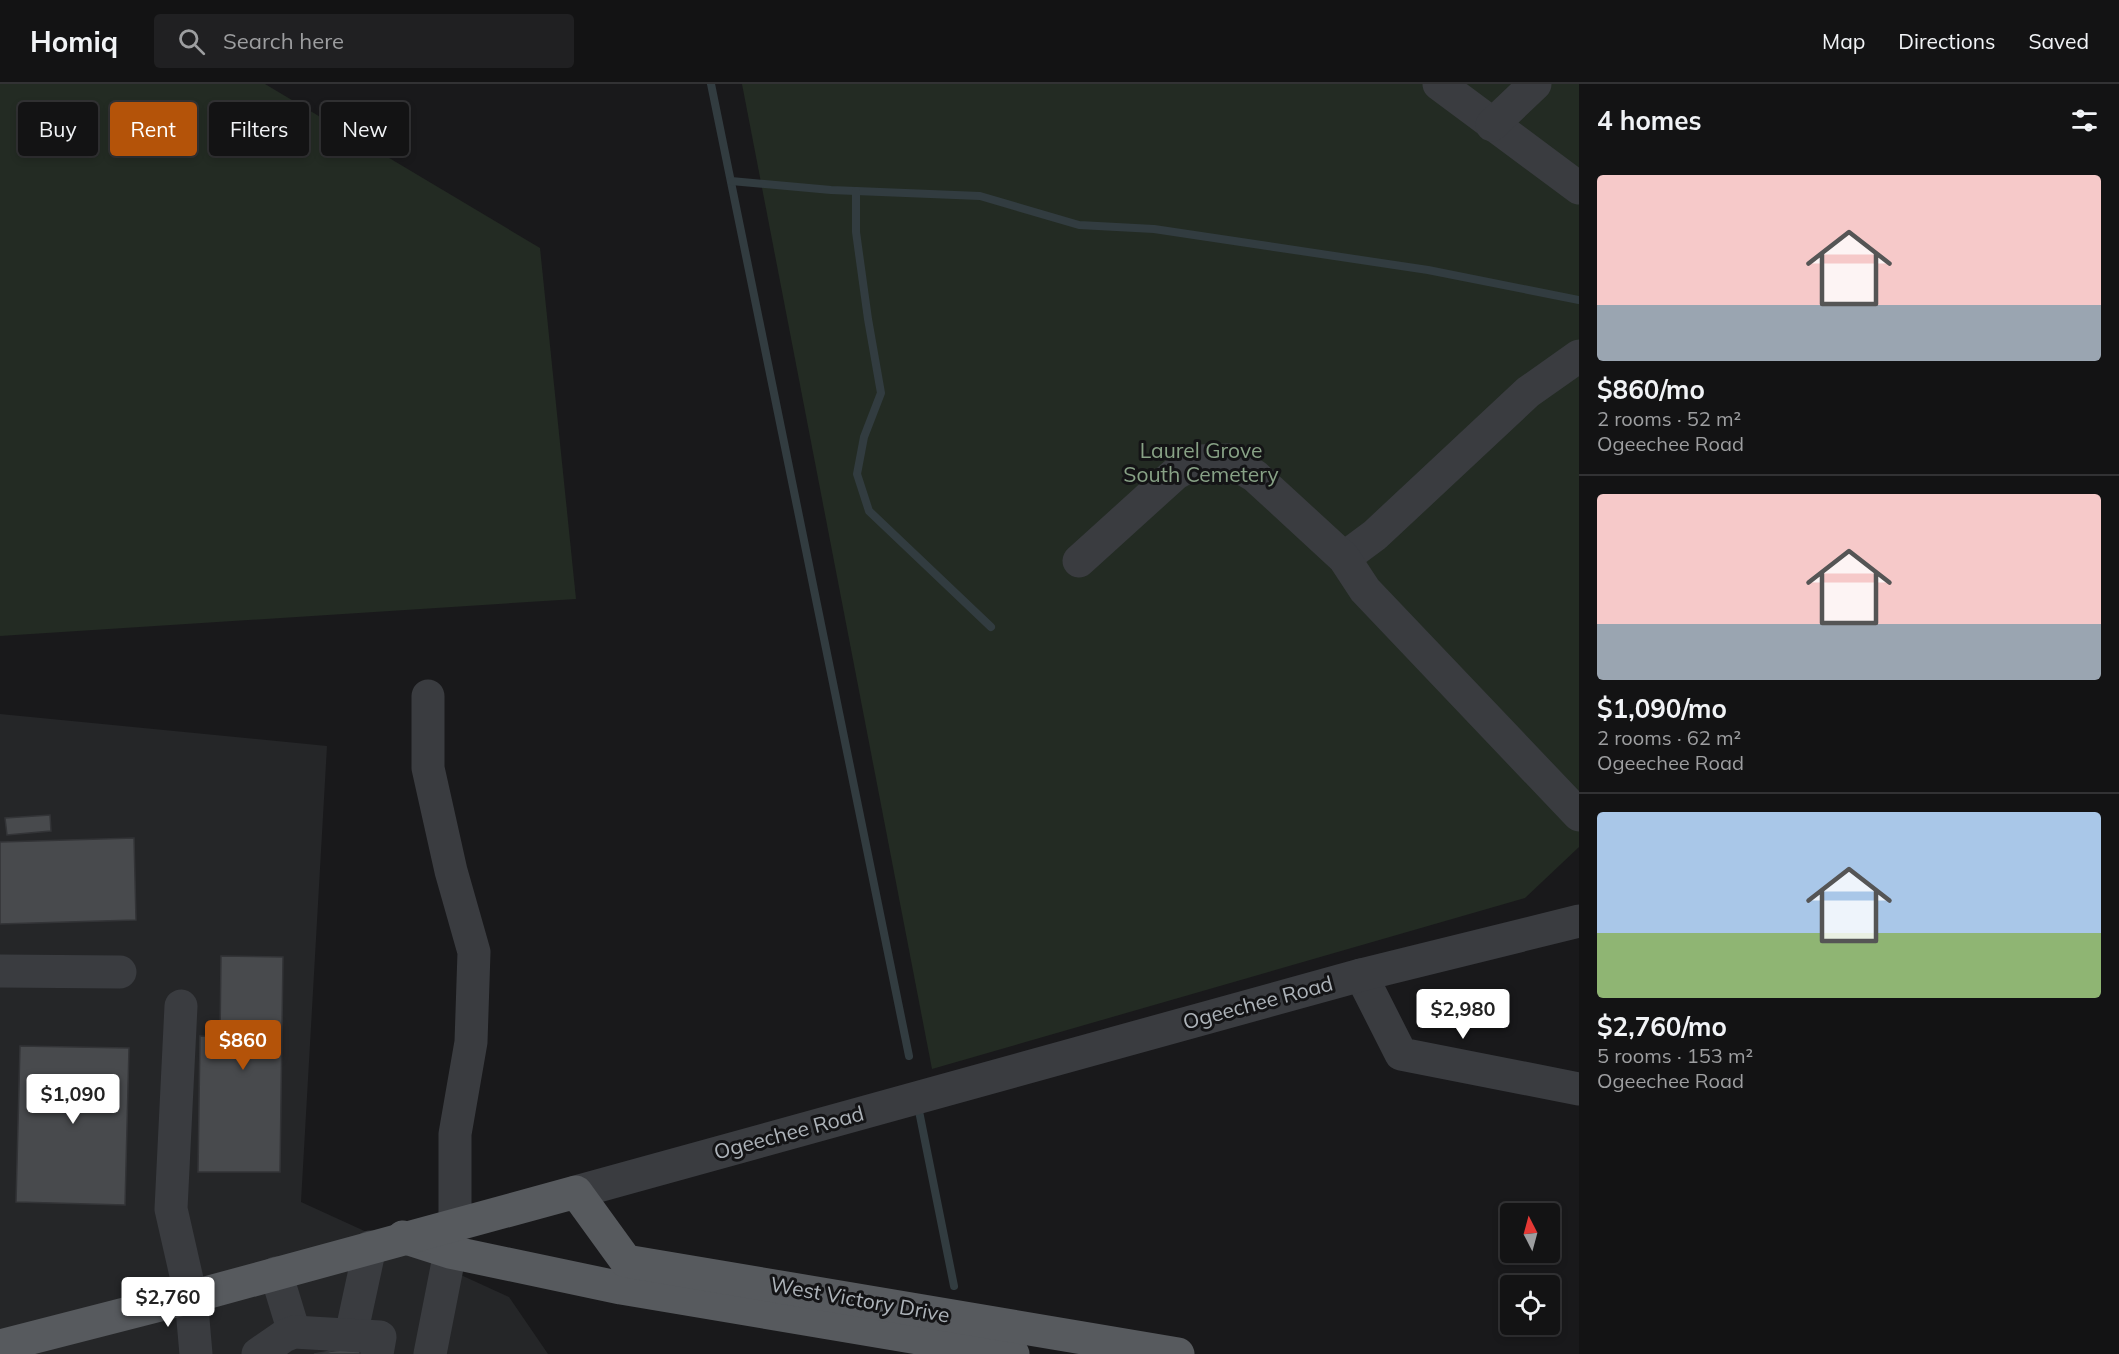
<!DOCTYPE html>
<html lang="en">
<head>
<meta charset="utf-8">
<style>
	:root { --surface:#131314; --page:#202022; --text:#f1f3f6; --muted:#9d9ea0; --line:#323234; --accent:#b45309 }
	body { margin:0; font-family:Mulish,sans-serif; background:var(--page); color:var(--text); height:100vh; display:flex; flex-direction:column; font-size:22px; white-space:nowrap }
	* { box-sizing:border-box; margin:0 }
	p { font-size:20px; color:var(--muted) }
	.icon { flex:none; width:33px; height:33px; fill:none; stroke:currentColor; stroke-width:2; stroke-linecap:round; stroke-linejoin:round }
	.map { position:relative; flex:1; overflow:hidden }
	.panel { display:flex; flex-direction:column; background:var(--surface); width:540px }
	.panel>* { flex:none }
	.guide { position:absolute; left:18px; top:18px; width:570px; height:54px; display:flex; gap:12px }
	.needle { width:39px; rotate:354deg }
	.controls { position:absolute; left:1500px; top:1119px; display:grid; gap:12px }
	.controls a { display:grid; place-items:center; width:60px; height:60px; border-radius:6px; background:var(--surface); box-shadow:0 3px 9px #0003,0 0 0 2px var(--line); font-size:30px }
	.price { position:absolute; translate:-50% -51px; padding:0 14px; border-radius:6px; background:#fff; color:#222; font-size:20px; line-height:39px; filter:drop-shadow(0 2px 3px #0008) }
	.price::after { content:''; position:absolute; left:50%; top:36px; width:18px; height:14px; margin-left:-9px; background:inherit; clip-path:polygon(0 0,100% 0,50% 100%) }
	.price.active { background:var(--accent); color:#fff }
	ul { padding:0; list-style:none }
	li { display:grid; align-content:center; gap:12px; height:318px; padding:0 18px }
	li+li { border-top:2px solid var(--line) }
	li span { display:grid; place-items:center; height:186px; border-radius:6px; color:#555 }
	li>.icon { margin-inline-start:auto }
	span .icon { width:108px; height:108px; fill:#fffc; stroke-width:1 }
	li b { font-size:26px }
	h2 { display:flex; justify-content:space-between; align-items:center; height:72px; padding:0 18px; font-size:26px }
	.pill { padding:0 21px; border-radius:6px; background:var(--surface); box-shadow:0 3px 9px #0003,0 0 0 2px var(--line); font-size:21px; line-height:54px }
	.pill.active { background:var(--accent); color:#fff }
	header { display:flex; align-items:center; gap:36px; box-sizing:border-box; height:84px; padding:0 30px; background:var(--surface); border-bottom:2px solid var(--line) }
	header strong { font-size:28px }
	nav { display:flex; gap:33px; margin-inline-start:auto; font-size:21px }
	.search { width:420px; height:54px; background:var(--page); display:flex; align-items:center; gap:15px; box-sizing:border-box; padding:0 21px; border-radius:6px; color:var(--muted); font-size:22px }
	main { display:flex; flex:1; min-height:0 }
	.map>svg:first-child { display:block }
	.built { fill:#252628 }
	.green { fill:#232b23 }
	.lines { fill:none; stroke-linecap:round; stroke-linejoin:round }
	.stream { stroke:#323c40; stroke-width:8 }
	.building { fill:#484a4d; stroke:#333437; stroke-width:1.5 }
	.minor-tunnel { stroke:#37383b; stroke-width:33; stroke-dasharray:33 16; stroke-linecap:butt }
	.minor { stroke:#3a3c40; stroke-width:33 }
	.major { stroke:#575a5e; stroke-width:33 }
	.labels { text-anchor:middle; stroke-width:6; stroke-linejoin:round; paint-order:stroke }
	.park-label { font-size:21px; fill:#88a286; stroke:#141416 }
	.street-label { font-size:21px; fill:#adb3b9; stroke:#141416 }
</style>
</head>
<body>
<header>
<strong>Homiq</strong>
<div class="search"><svg class="icon" aria-label="search" viewBox="0 0 24 24"><circle cx="10" cy="10" r="6"/><path d="M15 15l6 6"/></svg>Search here</div>
<nav><a>Map</a><a>Directions</a><a>Saved</a></nav>
</header>
<main>
<div class="map">
<svg width="1579" height="1270" viewBox="0 0 1579 1270">
	<rect width="100%" height="100%" fill="#19191b"/>
	<polygon class="built" points="0,630 327,662 301,1118 509,1213 548,1270 0,1270"/>
	<g class="green">
		<polygon points="0,0 265,0 540,164 576,515 0,552"/>
		<polygon points="742,0 1579,0 1579,763 1525,814 932,985"/>
	</g>
	<g class="lines">
		<g class="stream">
			<polyline points="711,0 909,972"/>
			<polyline points="731,97 831,106 980,112 1079,141 1154,145 1428,186 1579,216"/>
			<polyline points="856,107 856,148 868,235 881,309 864,353 857,390 869,427 991,543"/>
			<polyline points="919,1027 954,1202"/>
		</g>
	</g>
	<g class="building">
		<polygon points="50,731 51,747 7,751 5,734"/>
		<polygon points="134,754 136,836 0,840 0,758"/>
		<polygon points="221,872 283,873 280,1088 198,1088 200,952 220,953"/>
		<polygon points="20,962 129,964 125,1121 16,1118"/>
		<polygon points="359,1264 360,1270 314,1270 325,1268"/>
	</g>
	<g class="lines">
		<polyline class="minor-tunnel" points="325,1268 326,1270"/>
		<g class="minor">
			<polyline points="1439,0 1579,104"/>
			<polyline points="1492,41 1535,0"/>
			<polyline points="1344,474 1375,451 1528,308 1579,272"/>
			<polyline points="1079,477 1175,390 1198,377 1228,376 1255,392 1344,474 1365,506 1579,731"/>
			<polyline points="428,612 428,684 451,787 474,868 471,958 455,1050 455,1140"/>
			<polyline points="0,887 120,888"/>
			<polyline points="1361,891 1401,970 1579,1005"/>
			<polyline points="181,922 171,1125 191,1213 196,1270"/>
			<polyline points="576,1108 1361,891 1579,837"/>
			<polyline points="276,1189 294,1248"/>
			<polyline points="351,1251 370,1163"/>
			<polyline points="258,1270 284,1252 294,1248 380,1253 377,1270"/>
			<polyline points="430,1270 450,1168"/>
		</g>
		<g class="major">
			<polyline points="403,1153 450,1168 621,1204 1013,1270"/>
			<polyline points="0,1262 191,1213 576,1108 626,1177 1178,1270"/>
		</g>
	</g>
	<g class="labels">
		<g class="park-label">
			<text x="1201" y="374">Laurel Grove<tspan x="1201" dy="24">South Cemetery</tspan></text>
		</g>
		<g class="street-label">
			<text transform="translate(1258 919) rotate(-15)" y="7">Ogeechee Road</text>
			<text transform="translate(789 1049) rotate(-15)" y="7">Ogeechee Road</text>
			<text transform="translate(860 1216) rotate(10)" y="7">West Victory Drive</text>
		</g>
	</g>
</svg>
<div class="controls">
<a><svg class="needle" viewBox="-14 -14 28 28"><path d="M0-13l5 13h-10z" fill="#e53935"/><path d="M0 13l5-13h-10z" fill="#9d9ea0"/></svg></a>
<a><svg class="icon" aria-label="locate" viewBox="0 0 24 24"><circle cx="12" cy="12" r="6"/><path d="M12 2v4M12 18v4M2 12h4M18 12h4"/></svg></a>
</div>
<b class="price" style="left:1463px;top:956px">$2,980</b>
<b class="price active" style="left:243px;top:987px">$860</b>
<b class="price" style="left:73px;top:1041px">$1,090</b>
<b class="price" style="left:168px;top:1244px">$2,760</b>
<div class="guide">
<a class="pill">Buy</a>
<a class="pill active">Rent</a>
<a class="pill">Filters</a>
<a class="pill">New</a>
</div>
</div>
<section class="panel">
<h2>4 homes<svg class="icon" aria-label="filters" viewBox="0 0 24 24"><path d="M4 7h16M4 17h16"/><circle cx="9" cy="7" r="2"/><circle cx="15" cy="17" r="2"/></svg></h2>
<ul>
<li><span style="background:linear-gradient(#f6c9c9 70%,#9aa5b1 0)"><svg class="icon" aria-label="home" viewBox="0 0 24 24"><path d="M3 11l9-7 9 7M6 9v11h12V9"/></svg></span><div><b>$860/mo</b><p>2 rooms · 52 m²</p><p>Ogeechee Road</p></div></li>
<li><span style="background:linear-gradient(#f6c9c9 70%,#9aa5b1 0)"><svg class="icon" aria-label="home" viewBox="0 0 24 24"><path d="M3 11l9-7 9 7M6 9v11h12V9"/></svg></span><div><b>$1,090/mo</b><p>2 rooms · 62 m²</p><p>Ogeechee Road</p></div></li>
<li><span style="background:linear-gradient(#a9c7e8 65%,#8fb573 0)"><svg class="icon" aria-label="home" viewBox="0 0 24 24"><path d="M3 11l9-7 9 7M6 9v11h12V9"/></svg></span><div><b>$2,760/mo</b><p>5 rooms · 153 m²</p><p>Ogeechee Road</p></div></li>
</ul>
</section>
</main>
</body>
</html>
